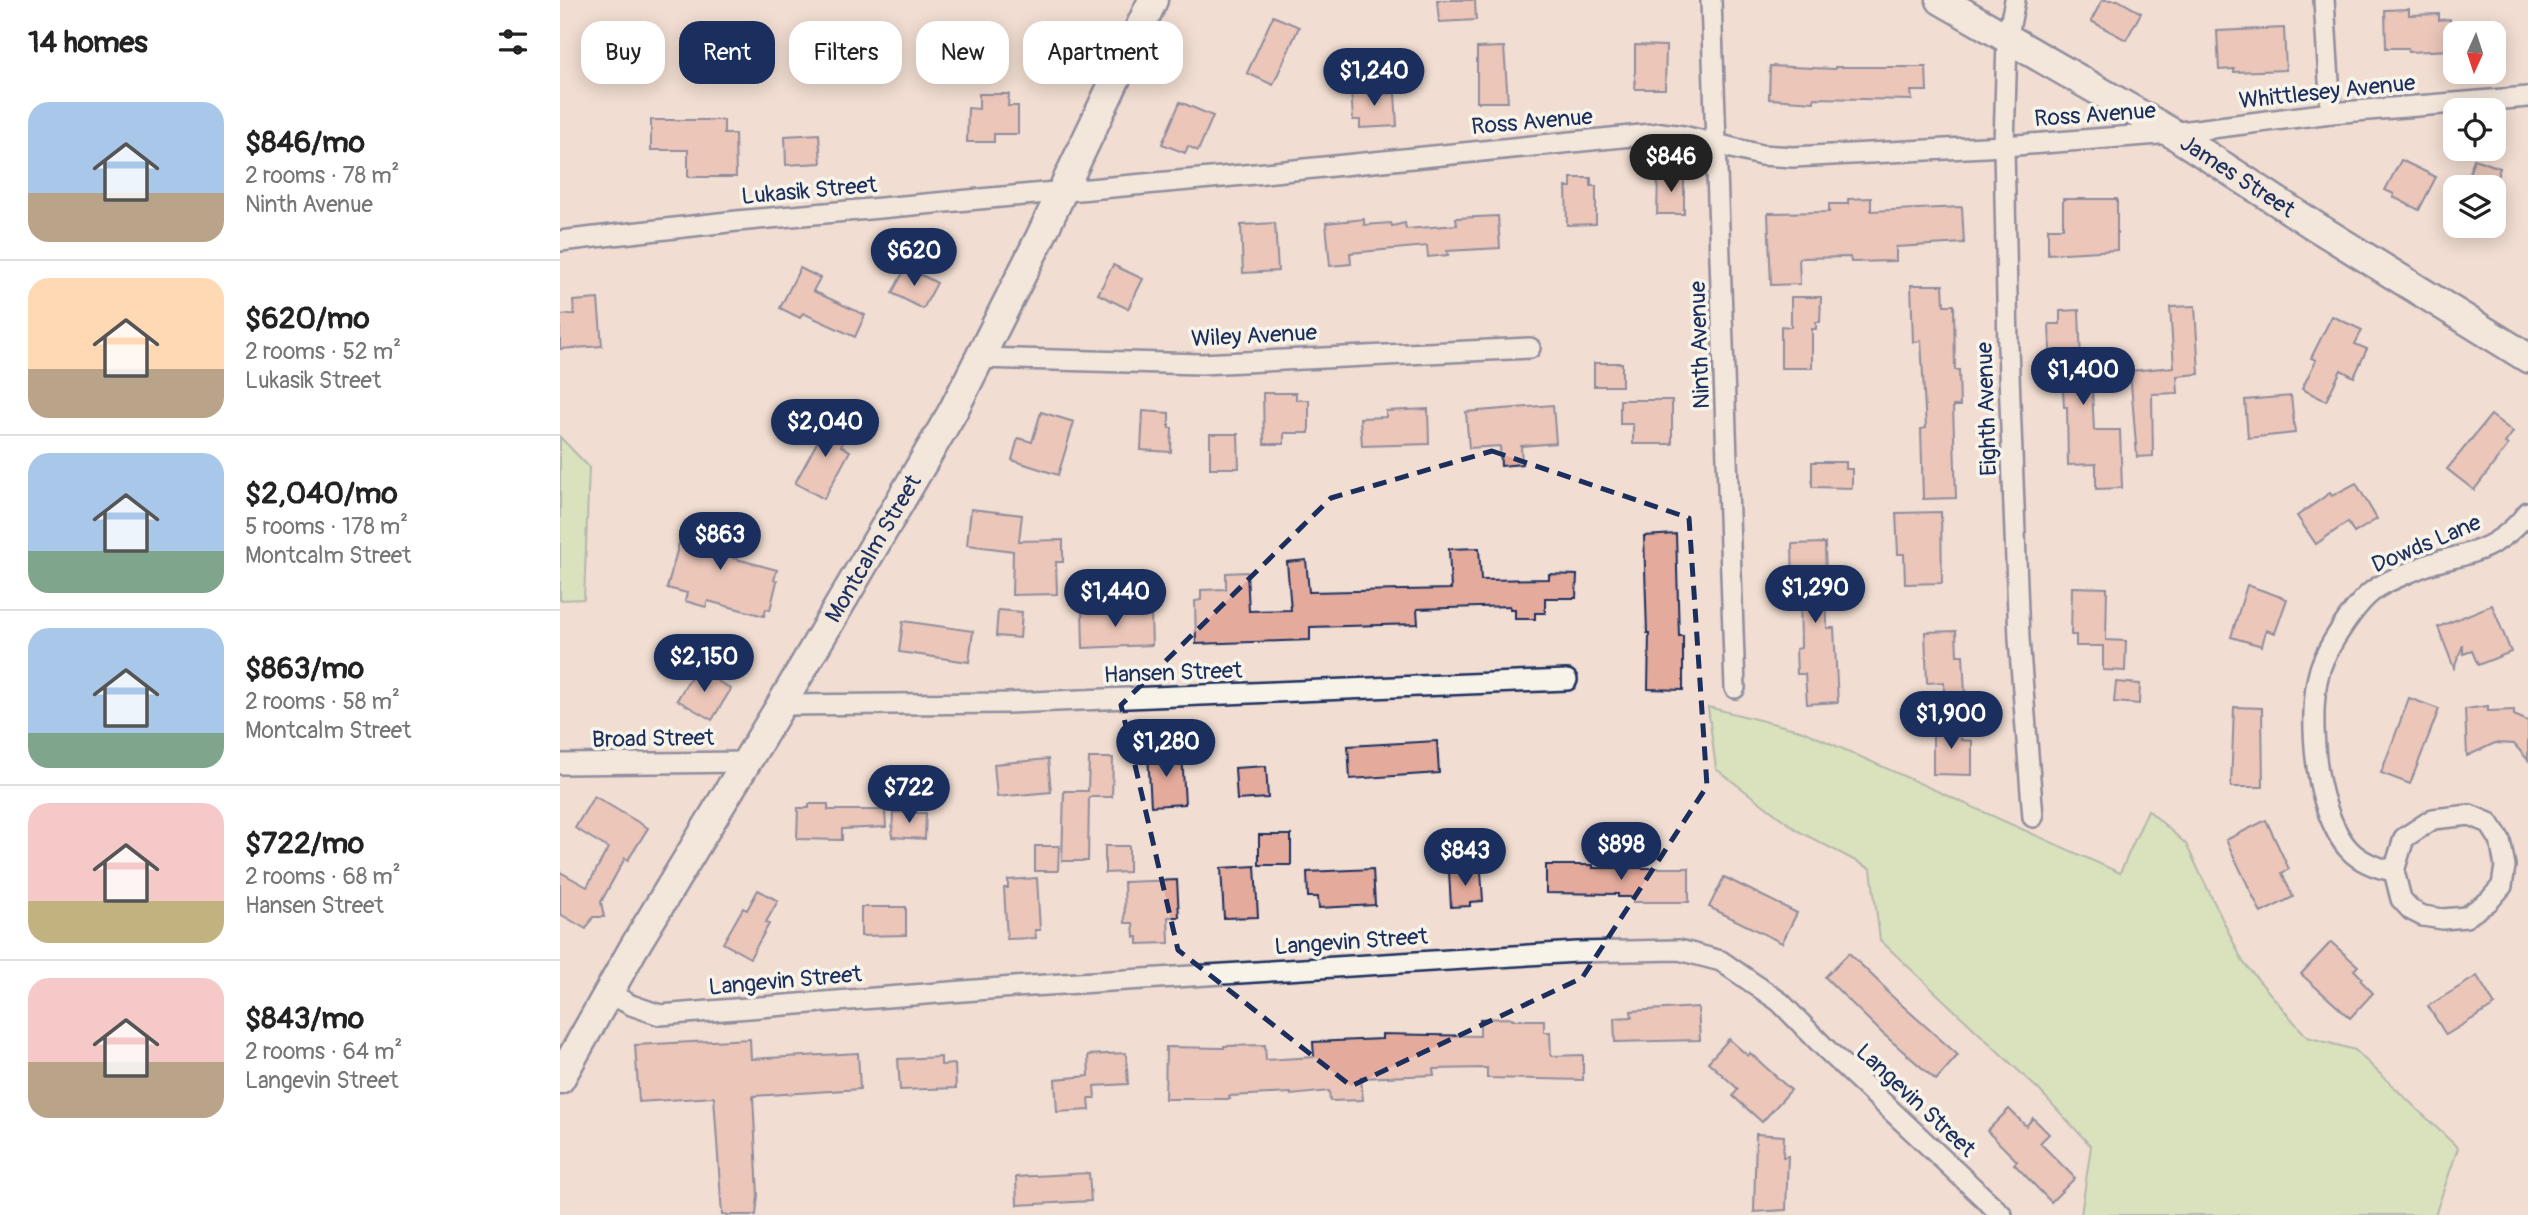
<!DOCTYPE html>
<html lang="en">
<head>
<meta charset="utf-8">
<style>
	:root { --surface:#fff; --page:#f6f6f6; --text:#222; --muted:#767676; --line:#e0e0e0; --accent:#1b2f5e }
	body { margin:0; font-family:Pangolin,sans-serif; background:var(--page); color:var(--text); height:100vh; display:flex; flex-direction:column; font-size:26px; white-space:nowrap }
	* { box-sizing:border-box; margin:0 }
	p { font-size:23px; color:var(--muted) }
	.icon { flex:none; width:38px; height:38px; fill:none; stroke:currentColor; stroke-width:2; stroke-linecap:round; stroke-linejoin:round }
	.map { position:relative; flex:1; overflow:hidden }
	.details { display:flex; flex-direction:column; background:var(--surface); width:560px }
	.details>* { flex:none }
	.guide { position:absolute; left:21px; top:21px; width:665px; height:63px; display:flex; gap:14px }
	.needle { width:46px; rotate:183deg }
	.tools { position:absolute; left:1883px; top:21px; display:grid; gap:14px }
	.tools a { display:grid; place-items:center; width:63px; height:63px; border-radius:14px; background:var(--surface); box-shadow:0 4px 18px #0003; font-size:35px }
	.price { position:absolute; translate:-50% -60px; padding:0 16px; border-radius:24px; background:var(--accent); color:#fff; font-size:23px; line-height:46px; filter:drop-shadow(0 2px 4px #0008) }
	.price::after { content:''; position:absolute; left:50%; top:42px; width:21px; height:16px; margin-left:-10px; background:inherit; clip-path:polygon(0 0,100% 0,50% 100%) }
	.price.selected { background:#222; color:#fff }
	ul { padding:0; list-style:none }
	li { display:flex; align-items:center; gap:21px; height:175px; padding:0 28px }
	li+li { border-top:2px solid var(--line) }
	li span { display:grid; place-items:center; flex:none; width:196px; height:140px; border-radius:21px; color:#555 }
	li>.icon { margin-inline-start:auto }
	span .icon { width:84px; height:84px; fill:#fffc; stroke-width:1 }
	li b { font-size:30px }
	h2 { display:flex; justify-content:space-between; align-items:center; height:84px; padding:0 28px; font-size:30px }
	.chip { padding:0 24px; border-radius:21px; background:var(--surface); box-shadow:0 4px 18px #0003; font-size:24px; line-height:63px }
	.chip.selected { background:var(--accent); color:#fff }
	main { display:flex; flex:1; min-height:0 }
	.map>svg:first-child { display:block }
	.green { fill:#bce7a4; stroke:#6c8b81; stroke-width:2 }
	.building { fill:#e4ab9c; stroke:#1b2f5e; stroke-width:2 }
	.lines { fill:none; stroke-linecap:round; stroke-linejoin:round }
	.minor-casing { stroke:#1b2f5e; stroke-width:24 }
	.secondary-casing { stroke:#1b2f5e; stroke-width:33 }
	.minor { stroke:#f7f3e8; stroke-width:19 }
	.secondary { stroke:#f7f3e8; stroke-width:28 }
	.marked { fill:none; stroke:#1b2f5e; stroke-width:5; stroke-dasharray:14 9; stroke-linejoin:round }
	.labels { text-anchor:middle; stroke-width:7; stroke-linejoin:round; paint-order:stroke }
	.street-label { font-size:23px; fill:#1b2f5e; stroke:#f7f3e8 }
</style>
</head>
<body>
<main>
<section class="details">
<h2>14 homes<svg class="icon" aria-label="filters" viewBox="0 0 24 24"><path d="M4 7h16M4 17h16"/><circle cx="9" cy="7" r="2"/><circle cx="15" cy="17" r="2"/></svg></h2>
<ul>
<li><span style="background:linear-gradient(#a9c7e8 65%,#b9a48a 0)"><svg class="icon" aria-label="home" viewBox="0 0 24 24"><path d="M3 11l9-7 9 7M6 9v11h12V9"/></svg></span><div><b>$846/mo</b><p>2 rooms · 78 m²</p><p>Ninth Avenue</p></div></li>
<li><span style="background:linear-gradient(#ffd9b3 65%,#b9a48a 0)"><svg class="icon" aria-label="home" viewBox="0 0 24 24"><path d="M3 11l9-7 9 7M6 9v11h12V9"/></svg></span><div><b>$620/mo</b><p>2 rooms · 52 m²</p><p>Lukasik Street</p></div></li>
<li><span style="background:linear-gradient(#a9c7e8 70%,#7fa58c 0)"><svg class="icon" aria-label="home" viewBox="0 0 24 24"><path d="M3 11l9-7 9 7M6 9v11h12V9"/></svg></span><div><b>$2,040/mo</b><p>5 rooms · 178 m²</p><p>Montcalm Street</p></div></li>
<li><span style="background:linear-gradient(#a9c7e8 75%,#7fa58c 0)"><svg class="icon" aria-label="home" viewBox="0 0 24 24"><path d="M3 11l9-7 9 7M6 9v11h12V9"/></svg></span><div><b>$863/mo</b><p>2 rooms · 58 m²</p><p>Montcalm Street</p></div></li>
<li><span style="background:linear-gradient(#f6c9c9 70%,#c2b280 0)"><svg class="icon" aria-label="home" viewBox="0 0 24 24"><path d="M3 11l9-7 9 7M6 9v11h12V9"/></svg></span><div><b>$722/mo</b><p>2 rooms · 68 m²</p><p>Hansen Street</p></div></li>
<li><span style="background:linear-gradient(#f6c9c9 60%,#b9a48a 0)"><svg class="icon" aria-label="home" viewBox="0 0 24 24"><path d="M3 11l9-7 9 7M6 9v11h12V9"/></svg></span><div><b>$843/mo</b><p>2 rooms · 64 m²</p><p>Langevin Street</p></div></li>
</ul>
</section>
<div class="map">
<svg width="1968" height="1215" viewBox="0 0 1968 1215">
	<rect width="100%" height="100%" fill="#f1ddd1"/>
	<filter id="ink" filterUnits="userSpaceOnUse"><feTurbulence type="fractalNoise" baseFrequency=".0143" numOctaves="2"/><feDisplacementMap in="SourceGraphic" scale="14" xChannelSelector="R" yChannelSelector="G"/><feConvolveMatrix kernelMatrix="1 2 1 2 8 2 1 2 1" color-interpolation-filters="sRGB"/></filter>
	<g filter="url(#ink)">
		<g class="green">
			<polygon points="0,437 29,467 24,599 0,600"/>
			<polygon points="1148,707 1243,731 1560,873 1588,810 1626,844 1683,962 1747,1037 1795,1050 1898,1148 1875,1215 1521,1215 1531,1146 1480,1091 1320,940 1311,869 1238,831 1156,769"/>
		</g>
		<g class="building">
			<polygon points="877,0 915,0 916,20 879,22"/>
			<polygon points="1542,0 1558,0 1581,13 1566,40 1531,21"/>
			<polygon points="1849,9 1849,15 1879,14 1879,20 1890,19 1891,50 1849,52 1848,48 1826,48 1825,10"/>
			<polygon points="713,16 739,27 713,85 687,73"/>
			<polygon points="1724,28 1726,70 1674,72 1674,69 1659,70 1657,31"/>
			<polygon points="1075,45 1106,46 1105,89 1075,89"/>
			<polygon points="944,47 948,102 917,102 917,48"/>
			<polygon points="1210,66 1275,69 1275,67 1366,67 1367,91 1351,91 1352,100 1254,98 1254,102 1209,99"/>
			<polygon points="820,87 821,94 835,93 837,126 800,128 800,120 793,120 791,89"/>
			<polygon points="419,94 449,94 448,106 458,106 458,134 434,134 434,142 407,142 408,108 419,109"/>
			<polygon points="620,102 653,116 638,151 628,146 625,153 602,144"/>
			<polygon points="91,120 164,120 164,134 175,134 176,177 128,177 128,150 91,150"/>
			<polygon points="259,134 261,163 226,165 225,136"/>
			<polygon points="1914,159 1940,168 1934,187 1905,187"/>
			<polygon points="1841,160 1876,177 1859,210 1833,197 1834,194 1825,190"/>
			<polygon points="1098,174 1124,175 1124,214 1097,214"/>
			<polygon points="1011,178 1031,178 1031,186 1036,186 1036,224 1007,225 1006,187 1011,187"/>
			<polygon points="1311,198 1311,211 1402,207 1404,243 1336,247 1336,261 1291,262 1290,257 1239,258 1240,284 1211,285 1208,213 1269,212 1269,204 1288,204 1288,199"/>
			<polygon points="1503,199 1557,199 1557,250 1488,254 1488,228 1503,228"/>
			<polygon points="938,216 940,248 887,251 888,255 868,257 867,246 790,253 791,264 770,266 766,223 804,219 804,225 831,223 832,226 845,223 846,229 897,225 896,218"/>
			<polygon points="715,223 718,271 683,273 681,225"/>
			<polygon points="553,265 583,279 568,309 538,294"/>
			<polygon points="346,267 377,283 363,309 332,293"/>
			<polygon points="240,268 260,278 253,291 305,315 295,337 243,313 240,318 220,308"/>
			<polygon points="1351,285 1383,285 1384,305 1394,305 1395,370 1399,370 1400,406 1393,406 1396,498 1363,499 1361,429 1366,428 1361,341 1353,342"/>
			<polygon points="1231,297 1261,297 1260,322 1256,322 1256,329 1252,329 1252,368 1221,368 1221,326 1231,327"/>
			<polygon points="38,299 42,346 0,349 0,315 14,314 13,301"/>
			<polygon points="1635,306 1639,374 1617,376 1618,393 1592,394 1593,456 1577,457 1570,371 1614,367 1610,307"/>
			<polygon points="1519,310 1522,390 1532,390 1534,430 1560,430 1562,488 1536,489 1536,464 1508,465 1507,407 1504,407 1502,372 1491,372 1489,324 1500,324 1500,311"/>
			<polygon points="1772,316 1802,330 1795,344 1807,349 1794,377 1781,370 1766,401 1742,389 1756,360 1751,358"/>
			<rect x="1034" y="363" width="28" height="23"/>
			<polygon points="703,393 736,393 736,400 749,400 749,433 724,433 724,444 704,444"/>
			<polygon points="1731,396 1735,433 1688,438 1685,400"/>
			<polygon points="1060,400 1112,400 1112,444 1073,444 1073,424 1060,424"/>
			<polygon points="993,405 996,443 961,446 962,464 941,466 940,446 909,448 906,412"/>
			<polygon points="868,409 869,444 802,446 800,418 826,417 826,411"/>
			<polygon points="583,411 609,413 609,428 612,428 611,452 581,450"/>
			<polygon points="481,412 514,422 498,475 452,460 458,438 472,442"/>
			<polygon points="1931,415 1953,432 1945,443 1948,445 1914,490 1887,469"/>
			<polygon points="265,416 290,429 281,446 290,451 264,499 235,483 260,437 255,435"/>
			<polygon points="650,434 678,434 679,468 650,468"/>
			<polygon points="1252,462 1286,462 1286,469 1292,469 1292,488 1252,487"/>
			<polygon points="1796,483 1817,519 1794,533 1788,522 1756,544 1737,516 1770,493 1772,496"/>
			<polygon points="411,509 462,515 459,541 503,540 503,562 496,562 497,594 452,595 453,551 407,545"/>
			<polygon points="1381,512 1382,583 1345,584 1344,554 1338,554 1336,513"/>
			<polygon points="125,521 179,535 173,558 217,570 214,580 217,581 210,610 206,609 204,616 148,601 146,607 125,601 127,593 107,588"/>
			<polygon points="1116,534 1119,636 1123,636 1123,690 1088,689 1089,633 1087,633 1084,536"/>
			<polygon points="1265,543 1267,628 1274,628 1278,702 1247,704 1245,674 1237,674 1236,649 1241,648 1240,590 1233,590 1232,544"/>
			<polygon points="919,548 921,580 989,579 989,574 1017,575 1016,598 985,598 985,613 975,613 975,619 955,619 955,609 950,609 950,606 857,609 858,624 750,627 750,640 636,644 635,601 641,600 641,590 666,589 666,573 687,572 689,611 731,610 727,562 746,560 749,592 891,589 889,549"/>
			<polygon points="1687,585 1727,599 1715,633 1706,630 1702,646 1671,637"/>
			<polygon points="1512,587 1547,588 1546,640 1566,641 1565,671 1543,670 1543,646 1516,646 1516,635 1511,635"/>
			<polygon points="1932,605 1951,652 1918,665 1912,651 1903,654 1903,645 1894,668 1878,627"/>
			<polygon points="522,608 550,608 550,616 591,615 592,645 523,648"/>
			<polygon points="438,610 462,612 460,638 436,636"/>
			<polygon points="343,621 413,631 409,662 339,652"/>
			<polygon points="1396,631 1397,655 1403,655 1405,693 1384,694 1384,682 1367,683 1365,632"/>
			<polygon points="136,668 171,689 152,720 117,700"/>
			<polygon points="1556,682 1580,684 1579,704 1554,702"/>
			<polygon points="1849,698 1879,709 1850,784 1821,773"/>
			<polygon points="1928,706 1928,711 1954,710 1954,715 1968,721 1968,760 1954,744 1935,743 1907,756 1905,709"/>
			<polygon points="1674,707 1702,708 1703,787 1671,787"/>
			<polygon points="1373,723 1401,724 1401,740 1412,741 1412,775 1373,774"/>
			<polygon points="877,741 879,773 790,779 788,746"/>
			<polygon points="622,753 625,804 591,806 588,754"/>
			<polygon points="529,758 553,758 552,797 529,797 528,861 502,861 504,791 528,791"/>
			<polygon points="488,759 491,792 437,797 434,764"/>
			<polygon points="706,766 708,798 677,800 675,768"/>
			<polygon points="34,796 88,828 68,860 65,858 41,902 44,917 33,917 26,929 0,914 0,872 27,887 48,848 15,828"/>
			<polygon points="249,804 268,804 268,810 325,810 326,827 282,829 282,840 237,839 238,808 249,808"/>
			<polygon points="333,812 366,813 365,839 332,837"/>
			<polygon points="1706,820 1729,869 1722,873 1733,897 1701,913 1666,840"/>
			<rect x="699" y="835" width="32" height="30"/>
			<polygon points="475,846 499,846 498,871 475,871"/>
			<polygon points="545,846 569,846 569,872 545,873"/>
			<polygon points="986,865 1033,865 1033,868 1129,868 1129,902 1073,902 1073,897 1058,897 1058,894 986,893"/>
			<polygon points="695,866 698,917 664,918 661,868"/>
			<polygon points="813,869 815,905 759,908 758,897 748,897 747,872"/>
			<polygon points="921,871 923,901 910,902 910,906 891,907 889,872"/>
			<polygon points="1164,877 1237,913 1222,943 1149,907"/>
			<polygon points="477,878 480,930 475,930 476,938 447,939 444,888 448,888 448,880"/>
			<polygon points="617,880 619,917 608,917 609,943 578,944 578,937 574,937 573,923 565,923 564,882"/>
			<polygon points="198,890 218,901 206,922 209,924 190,958 163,943 183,908 187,910"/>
			<polygon points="301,907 346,907 346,935 301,936"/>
			<polygon points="1771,942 1798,966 1794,970 1802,978 1800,980 1813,993 1790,1018 1741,974"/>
			<polygon points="1289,953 1327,990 1326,991 1398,1055 1376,1080 1321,1032 1265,977"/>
			<polygon points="1917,976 1935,1005 1886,1035 1868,1006"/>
			<polygon points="1138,1007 1140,1040 1055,1042 1054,1018 1072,1017 1071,1011"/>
			<polygon points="952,1018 952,1020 984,1020 984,1032 990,1032 991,1056 1023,1055 1023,1080 927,1078 927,1068 873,1069 874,1075 801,1078 803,1100 770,1101 769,1091 731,1095 731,1093 669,1096 670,1099 605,1099 606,1047 664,1048 664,1046 705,1045 706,1060 754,1057 753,1042 822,1039 822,1034 920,1036 920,1019"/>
			<polygon points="190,1039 191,1059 298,1053 300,1089 193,1096 198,1195 196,1215 162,1215 154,1097 79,1102 75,1045"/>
			<polygon points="1169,1039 1188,1056 1190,1053 1231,1090 1202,1122 1173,1096 1178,1089 1148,1062"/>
			<polygon points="566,1053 568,1084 534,1086 535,1098 529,1098 530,1110 497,1112 495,1079 529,1076 528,1055"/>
			<polygon points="381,1057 381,1065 395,1064 396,1088 340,1090 338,1059"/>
			<polygon points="1449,1109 1466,1126 1473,1118 1489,1134 1480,1143 1515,1178 1491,1202 1454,1164 1457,1161 1427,1131"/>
			<polygon points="1196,1134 1224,1136 1223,1157 1228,1156 1226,1210 1194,1212"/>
			<polygon points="529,1173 531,1201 457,1205 456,1177"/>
		</g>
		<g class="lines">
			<g class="minor-casing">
				<g id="minor">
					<polyline points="1151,0 1175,688"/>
					<polyline points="1455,0 1447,40 1444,146 1448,348 1459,639 1473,817"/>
					<polyline points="1764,0 1771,113"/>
					<polyline points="0,241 177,221 695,174 1101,133 1123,136 1201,155 1233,157 1444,146 1612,133 1771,113 1968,97"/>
					<polyline points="419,358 641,364 970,348"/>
					<polyline points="221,705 447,703 1007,680"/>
					<polyline points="0,764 187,762"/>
					<polygon points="1910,815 1929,823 1940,840 1945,866 1942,886 1929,901 1906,917 1883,919 1863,916 1851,910 1841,899 1834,871 1844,838 1873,819"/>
					<path d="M1834,871C1793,864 1779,844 1766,806C1754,771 1749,705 1760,669C1767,647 1795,604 1814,590C1827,580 1847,574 1862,567C1878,560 1897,558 1913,552C1936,545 1954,530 1968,512"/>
					<polyline points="49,993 71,1005 100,1015 454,987 1017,952 1119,950 1161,961 1220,1002 1267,1050 1442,1215"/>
				</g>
			</g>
			<g class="secondary-casing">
				<g id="secondary">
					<path id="s1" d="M1381,0L1612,133L1755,226L1968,358"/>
					<path id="s2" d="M0,1079L73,949L221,705L393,411L480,238L593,0"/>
				</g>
			</g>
			<use href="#minor" class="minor"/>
			<use href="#secondary" class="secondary"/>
		</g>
	</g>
	<path d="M0 0H1968V1215H0ZM932,451L1129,518L1147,786L1022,978L791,1086L618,950L561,705L771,498Z" fill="#f1ddd1" fill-opacity=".55" fill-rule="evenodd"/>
	<path class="marked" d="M932,451L1129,518L1147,786L1022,978L791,1086L618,950L561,705L771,498Z"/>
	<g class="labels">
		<g class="street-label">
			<text transform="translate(1767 91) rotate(-6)" y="8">Whittlesey Avenue</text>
			<text transform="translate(1535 114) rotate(-4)" y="8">Ross Avenue</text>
			<text transform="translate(972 121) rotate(-5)" y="8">Ross Avenue</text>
			<text dy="8" stroke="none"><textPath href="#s1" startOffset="345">James Street</textPath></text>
			<text transform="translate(249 190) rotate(-5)" y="8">Lukasik Street</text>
			<text transform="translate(694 335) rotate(-3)" y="8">Wiley Avenue</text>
			<text transform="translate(1139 345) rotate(-92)" y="8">Ninth Avenue</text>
			<text transform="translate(1426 409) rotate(-92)" y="8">Eighth Avenue</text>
			<text transform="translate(1866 543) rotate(-23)" y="8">Dowds Lane</text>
			<text dy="8" stroke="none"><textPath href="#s2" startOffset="616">Montcalm Street</textPath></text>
			<text transform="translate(613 672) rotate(-2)" y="8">Hansen Street</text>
			<text transform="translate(93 738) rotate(-1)" y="8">Broad Street</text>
			<text transform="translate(791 941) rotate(-4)" y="8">Langevin Street</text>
			<text transform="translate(225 980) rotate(-5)" y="8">Langevin Street</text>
			<text transform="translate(1356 1100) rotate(43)" y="8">Langevin Street</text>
		</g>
	</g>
</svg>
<div class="tools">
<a><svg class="needle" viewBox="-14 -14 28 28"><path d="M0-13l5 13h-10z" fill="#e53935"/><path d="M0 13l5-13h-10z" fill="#767676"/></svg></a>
<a><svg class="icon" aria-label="locate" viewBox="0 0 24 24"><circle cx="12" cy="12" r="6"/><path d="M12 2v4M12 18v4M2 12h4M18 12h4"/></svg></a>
<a><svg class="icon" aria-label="layers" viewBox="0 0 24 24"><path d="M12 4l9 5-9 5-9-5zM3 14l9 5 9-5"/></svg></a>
</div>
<b class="price" style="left:814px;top:108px">$1,240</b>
<b class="price selected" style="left:1111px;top:194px">$846</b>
<b class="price" style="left:354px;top:288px">$620</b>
<b class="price" style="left:1523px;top:407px">$1,400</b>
<b class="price" style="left:265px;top:459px">$2,040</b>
<b class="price" style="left:160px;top:572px">$863</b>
<b class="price" style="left:1255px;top:625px">$1,290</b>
<b class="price" style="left:555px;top:629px">$1,440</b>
<b class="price" style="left:144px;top:694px">$2,150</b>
<b class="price" style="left:1391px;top:751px">$1,900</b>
<b class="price" style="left:606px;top:779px">$1,280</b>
<b class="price" style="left:349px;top:825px">$722</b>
<b class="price" style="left:1061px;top:882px">$898</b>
<b class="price" style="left:905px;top:888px">$843</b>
<div class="guide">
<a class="chip">Buy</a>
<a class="chip selected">Rent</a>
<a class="chip">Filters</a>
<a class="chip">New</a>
<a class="chip">Apartment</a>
</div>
</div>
</main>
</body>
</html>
